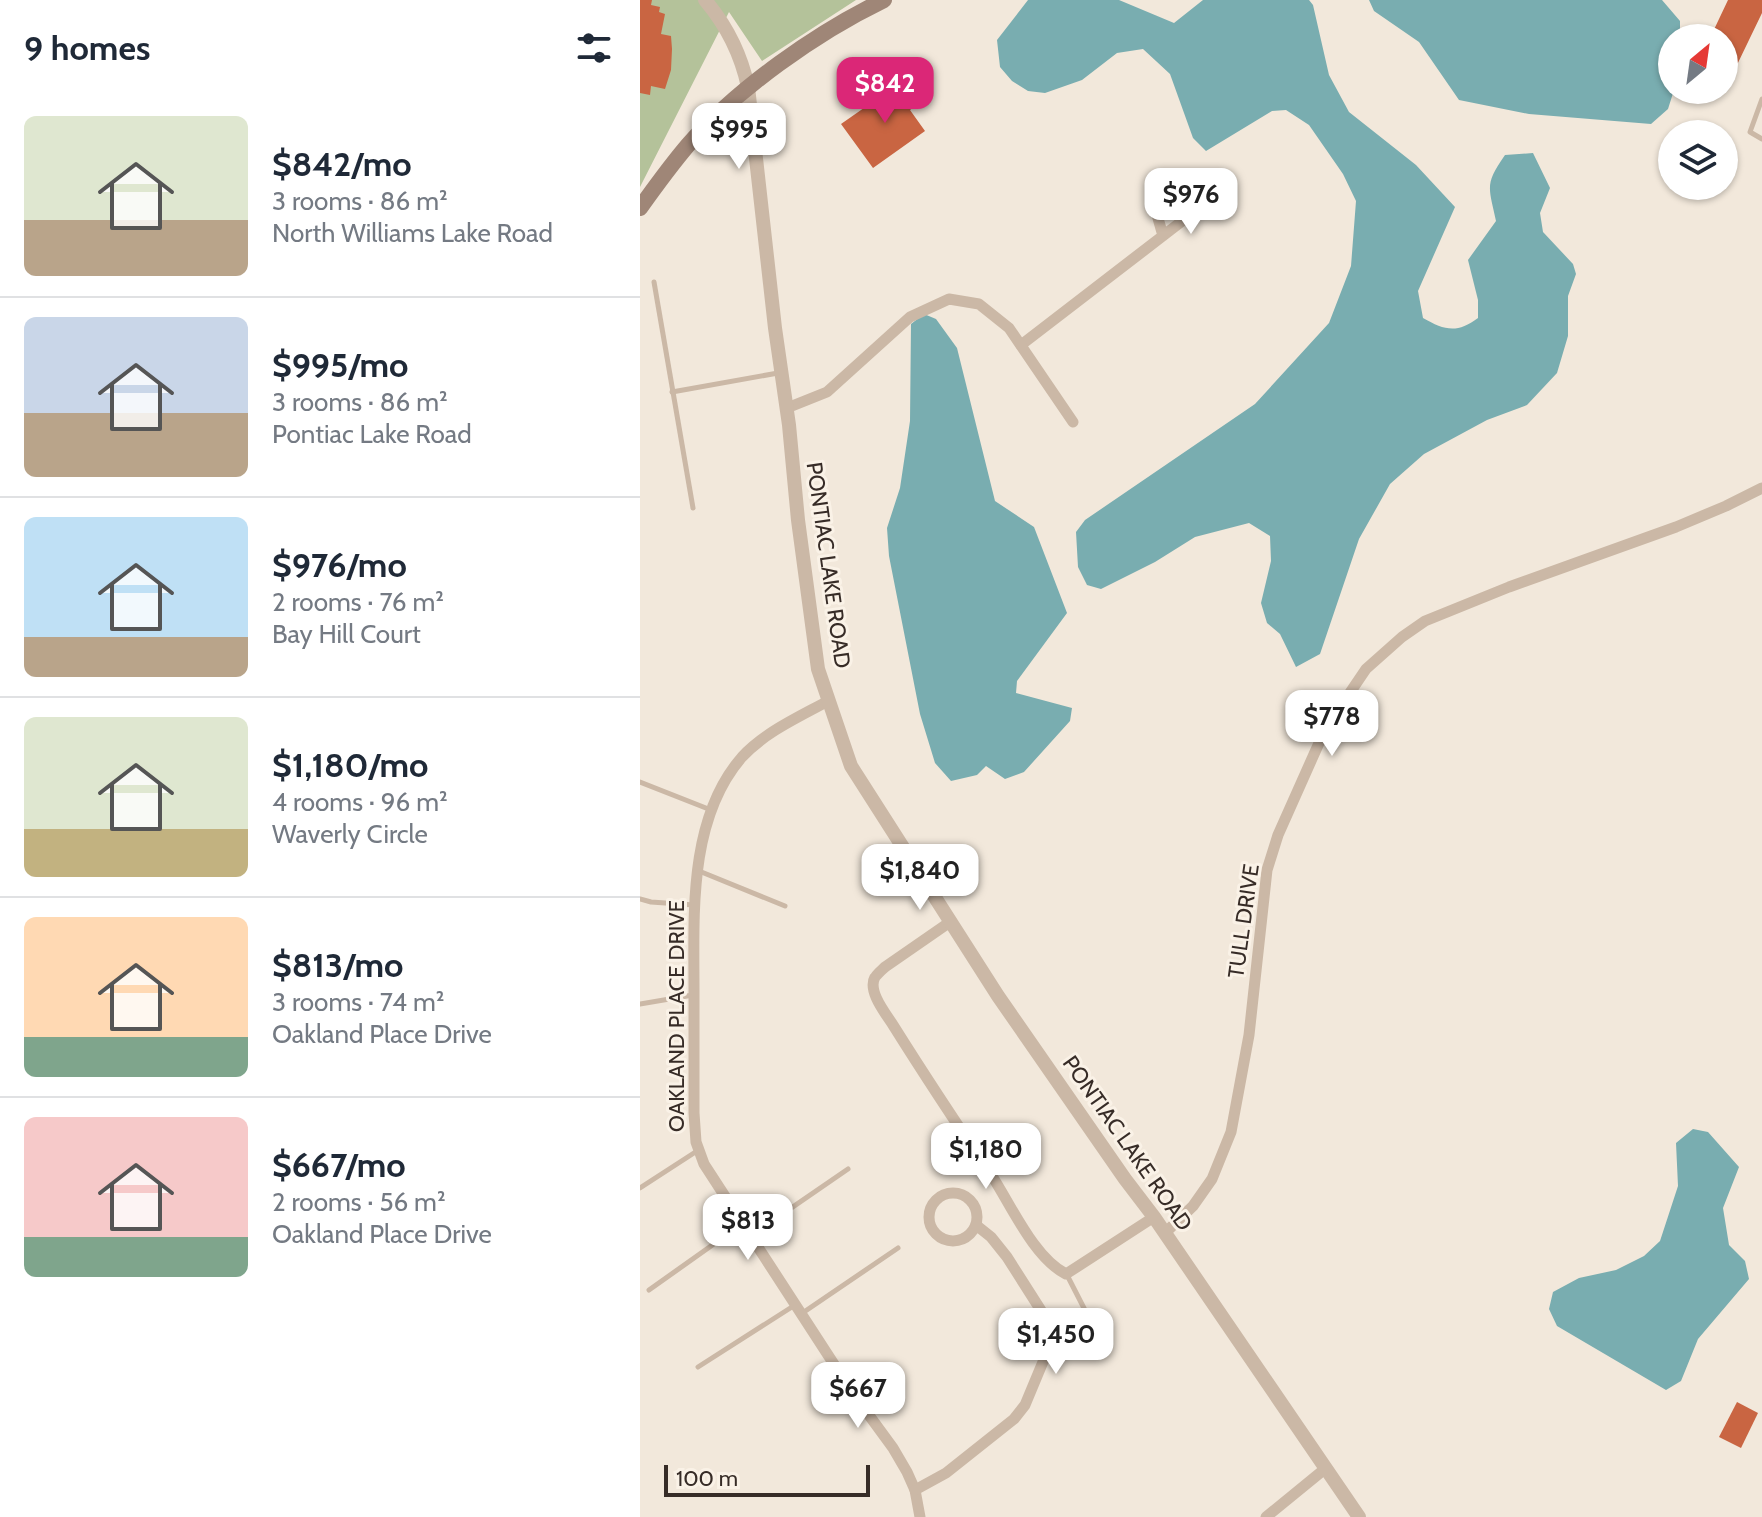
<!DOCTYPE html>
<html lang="en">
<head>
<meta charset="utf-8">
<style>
	:root { --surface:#fff; --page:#f6f6f7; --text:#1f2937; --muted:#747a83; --line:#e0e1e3; --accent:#db2777 }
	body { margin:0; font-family:Cabin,sans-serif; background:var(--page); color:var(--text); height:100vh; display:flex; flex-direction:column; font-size:30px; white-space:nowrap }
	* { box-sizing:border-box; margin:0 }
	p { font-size:26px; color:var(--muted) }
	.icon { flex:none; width:44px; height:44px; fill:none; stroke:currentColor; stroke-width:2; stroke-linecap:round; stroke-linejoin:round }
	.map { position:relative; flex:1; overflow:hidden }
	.panel { display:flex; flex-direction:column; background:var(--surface); width:640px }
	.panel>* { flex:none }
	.needle { width:52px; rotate:29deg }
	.controls { position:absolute; left:1018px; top:24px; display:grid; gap:16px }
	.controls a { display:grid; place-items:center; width:80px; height:80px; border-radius:50%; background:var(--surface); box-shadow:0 2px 6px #0004; font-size:40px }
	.scale { position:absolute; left:24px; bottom:20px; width:206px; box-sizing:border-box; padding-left:8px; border:4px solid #372c27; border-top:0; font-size:22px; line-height:28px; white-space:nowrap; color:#372c27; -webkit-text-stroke:6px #faf2e7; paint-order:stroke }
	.price { position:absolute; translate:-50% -68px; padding:0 18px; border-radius:16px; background:#fff; color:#222; font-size:26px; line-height:52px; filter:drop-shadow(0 2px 4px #0008) }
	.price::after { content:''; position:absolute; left:50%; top:48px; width:24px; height:18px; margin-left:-12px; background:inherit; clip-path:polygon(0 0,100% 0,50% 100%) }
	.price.on { background:var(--accent); color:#fff }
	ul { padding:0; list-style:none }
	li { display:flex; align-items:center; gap:24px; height:200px; padding:0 24px }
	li+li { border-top:2px solid var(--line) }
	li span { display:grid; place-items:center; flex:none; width:224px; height:160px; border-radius:12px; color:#555 }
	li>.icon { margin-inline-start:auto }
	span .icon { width:96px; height:96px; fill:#fffc; stroke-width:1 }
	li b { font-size:34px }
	h2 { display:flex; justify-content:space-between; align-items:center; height:96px; padding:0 24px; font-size:34px }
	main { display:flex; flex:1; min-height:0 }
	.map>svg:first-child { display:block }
	.green { fill:#b4c29a }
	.water { fill:#79adb0 }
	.building { fill:#c96542 }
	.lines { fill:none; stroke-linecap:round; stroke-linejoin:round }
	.service { stroke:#cbb8a6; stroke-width:5 }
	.minor { stroke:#cbb8a6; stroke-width:11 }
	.tertiary { stroke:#cbb8a6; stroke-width:14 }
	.secondary { stroke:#9f8677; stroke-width:16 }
	.labels { text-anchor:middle; stroke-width:6; stroke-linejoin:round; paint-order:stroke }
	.street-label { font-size:22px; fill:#372c27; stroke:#faf2e7 }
</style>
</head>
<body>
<main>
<section class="panel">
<h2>9 homes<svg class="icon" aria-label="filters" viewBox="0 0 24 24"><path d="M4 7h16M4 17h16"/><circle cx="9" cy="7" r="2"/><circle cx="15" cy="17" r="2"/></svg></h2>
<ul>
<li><span style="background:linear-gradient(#dfe7d0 65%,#b9a48a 0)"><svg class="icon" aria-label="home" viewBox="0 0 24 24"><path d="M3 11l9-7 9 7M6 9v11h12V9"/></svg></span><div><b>$842/mo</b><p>3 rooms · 86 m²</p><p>North Williams Lake Road</p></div></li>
<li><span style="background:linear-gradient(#c9d6e8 60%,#b9a48a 0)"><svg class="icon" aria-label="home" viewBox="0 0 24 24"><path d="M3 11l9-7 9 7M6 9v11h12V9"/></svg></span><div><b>$995/mo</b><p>3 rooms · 86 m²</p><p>Pontiac Lake Road</p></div></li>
<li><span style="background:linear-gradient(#bfe0f5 75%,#b9a48a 0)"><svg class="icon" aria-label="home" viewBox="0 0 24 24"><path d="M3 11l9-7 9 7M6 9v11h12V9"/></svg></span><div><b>$976/mo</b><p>2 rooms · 76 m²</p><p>Bay Hill Court</p></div></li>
<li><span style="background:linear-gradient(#dfe7d0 70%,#c2b280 0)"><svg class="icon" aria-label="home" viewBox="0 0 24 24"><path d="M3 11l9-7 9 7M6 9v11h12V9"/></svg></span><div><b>$1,180/mo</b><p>4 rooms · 96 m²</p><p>Waverly Circle</p></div></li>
<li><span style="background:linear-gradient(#ffd9b3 75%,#7fa58c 0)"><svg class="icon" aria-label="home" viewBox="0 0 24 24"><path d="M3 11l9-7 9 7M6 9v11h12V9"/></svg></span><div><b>$813/mo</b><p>3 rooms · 74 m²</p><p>Oakland Place Drive</p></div></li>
<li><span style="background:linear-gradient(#f6c9c9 75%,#7fa58c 0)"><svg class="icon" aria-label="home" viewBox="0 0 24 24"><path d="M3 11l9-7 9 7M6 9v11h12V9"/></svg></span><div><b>$667/mo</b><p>2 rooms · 56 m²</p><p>Oakland Place Drive</p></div></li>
</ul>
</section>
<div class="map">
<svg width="1122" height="1517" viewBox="0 0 1122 1517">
	<rect width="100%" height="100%" fill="#f2e8db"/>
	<polygon class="green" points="0,0 216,0 122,61 89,12 0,187"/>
	<g class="water">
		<path d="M388,0H479L534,23L563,0H669L673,5L689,75L709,112L776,165L815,207L778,291L783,318C804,330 817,334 838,318V300L828,260L856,221C849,187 844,185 865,155L893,153L910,188L900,213L903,232L933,264L936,274L928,296V336L917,373L887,405L847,420L784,454L750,484L719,539L680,654L656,667L640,634L627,623L621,603L631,561L630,536L609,523L555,537L515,562L461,589L447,585L438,567L436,532L445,520L615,404L689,323L711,266L716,201L703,174L669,125L646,110L632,111L566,151L553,138L530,74L503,49L477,53L442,80L405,93L388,91L372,81L360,67L357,40Z"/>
		<polygon points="729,0 1022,0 1040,21 1040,38 1032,38 1032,90 1034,90 1028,109 1011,124 889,114 819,100 779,42 734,11"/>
		<polygon points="284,314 296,319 317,348 355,501 394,527 427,613 377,681 376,693 432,708 430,721 384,772 365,779 346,766 337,775 311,781 295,763 280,714 249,556 247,528 260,488 270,421 271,324"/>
		<polygon points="1053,1129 1068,1132 1099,1167 1083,1208 1089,1245 1105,1261 1109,1279 1058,1339 1041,1381 1026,1390 917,1326 909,1309 913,1292 939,1278 976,1270 1004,1256 1020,1241 1038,1186 1036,1143"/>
	</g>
	<g class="building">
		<polygon points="0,0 12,0 11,5 20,7 19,12 25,14 21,34 31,36 32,49 31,70 25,89 11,86 10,95 0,93"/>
		<polygon points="1088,0 1122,0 1122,13 1095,69 1084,64 1084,38 1070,38"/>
		<polygon points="271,84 283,100 270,110 285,131 233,168 201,124 254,87 258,93"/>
		<polygon points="1097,1402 1118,1413 1101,1448 1079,1437"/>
	</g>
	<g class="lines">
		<g class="service">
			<polyline points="1122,99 1110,132 1122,139"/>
			<polyline points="14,282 53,508"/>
			<polyline points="32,392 138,373"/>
			<polyline points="0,782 71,810"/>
			<polyline points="59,871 145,906"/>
			<polyline points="0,899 11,902 54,905"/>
			<polyline points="0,1004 53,995"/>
			<polyline points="0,1188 57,1151"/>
			<polyline points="112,1235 208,1169"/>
			<polyline points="427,1275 448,1316"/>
			<polyline points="9,1290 102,1224"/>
			<polyline points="161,1314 258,1248"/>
			<polyline points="58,1367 155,1305"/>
		</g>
		<g class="minor">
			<path d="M381,345L550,215C560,196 562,184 539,175C504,189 515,205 523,236"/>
			<polyline points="147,408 187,392 270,317 309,299 339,304 369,328 433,422"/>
			<path d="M188,701C159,717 125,732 102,757C48,819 54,914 54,991C54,1032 54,1072 54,1113L56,1142L64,1164L212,1392L253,1448L267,1472L275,1490L280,1517"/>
			<path d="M310,922L245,967C244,968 235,976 235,977C227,991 246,1014 253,1025C285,1076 318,1126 352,1176C371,1205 394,1258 426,1274L514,1217"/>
			<circle cx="313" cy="1217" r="24"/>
			<polyline points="525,1233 553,1206 572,1179 591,1132 609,1035 627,870 638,835 679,743 703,703 726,669 762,637 785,621 869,587 1036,527 1086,506 1122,488"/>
			<polyline points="275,1490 306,1473 374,1419 385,1405 405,1357 408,1332 402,1312 367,1257 351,1237 336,1225"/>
			<polyline points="626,1517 686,1468"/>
		</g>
		<path class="tertiary" d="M65,0C87,26 101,54 108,87L135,328L149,425L158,520L178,669L211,766L358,996L485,1179L514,1217L719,1517"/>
		<path class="secondary" d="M0,208C15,187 31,165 48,145C98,88 176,33 244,0"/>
	</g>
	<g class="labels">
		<g class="street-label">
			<text transform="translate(189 565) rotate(82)" y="8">PONTIAC LAKE ROAD</text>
			<text transform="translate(603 921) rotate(-82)" y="8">TULL DRIVE</text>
			<text transform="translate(36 1016) rotate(-90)" y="8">OAKLAND PLACE DRIVE</text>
			<text transform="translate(488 1143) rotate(55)" y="8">PONTIAC LAKE ROAD</text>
		</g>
	</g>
</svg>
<div class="controls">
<a><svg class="needle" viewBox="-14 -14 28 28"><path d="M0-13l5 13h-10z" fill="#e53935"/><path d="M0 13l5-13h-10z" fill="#747a83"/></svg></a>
<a><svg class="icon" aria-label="layers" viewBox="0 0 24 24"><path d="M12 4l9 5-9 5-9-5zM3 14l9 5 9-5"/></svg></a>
</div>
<div class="scale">100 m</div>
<b class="price on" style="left:245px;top:125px">$842</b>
<b class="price" style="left:99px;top:171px">$995</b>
<b class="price" style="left:551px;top:236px">$976</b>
<b class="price" style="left:692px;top:758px">$778</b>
<b class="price" style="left:280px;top:912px">$1,840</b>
<b class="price" style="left:346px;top:1191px">$1,180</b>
<b class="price" style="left:108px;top:1262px">$813</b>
<b class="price" style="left:416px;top:1376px">$1,450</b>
<b class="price" style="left:218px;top:1430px">$667</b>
</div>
</main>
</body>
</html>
